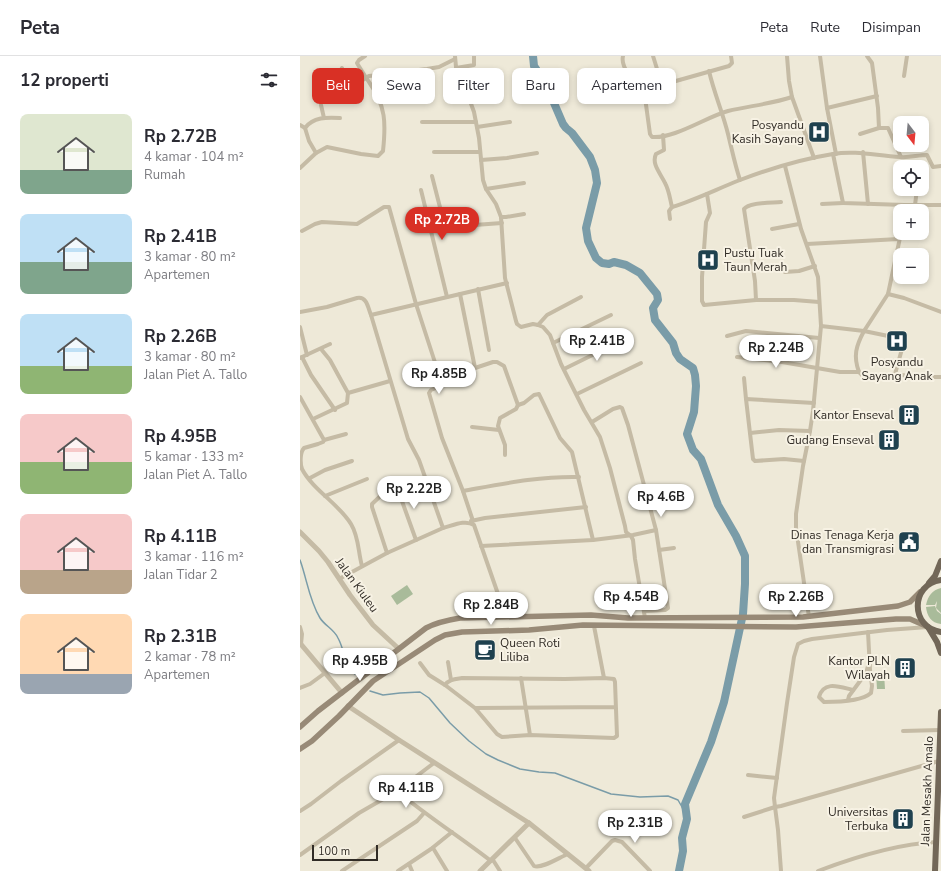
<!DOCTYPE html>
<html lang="id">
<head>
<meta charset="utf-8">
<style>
	:root { --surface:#fff; --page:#f7f7f7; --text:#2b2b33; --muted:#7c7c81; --line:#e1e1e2; --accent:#d93025 }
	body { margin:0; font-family:"Nunito Sans",sans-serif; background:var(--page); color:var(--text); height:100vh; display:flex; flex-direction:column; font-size:15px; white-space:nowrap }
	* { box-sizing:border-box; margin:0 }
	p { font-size:13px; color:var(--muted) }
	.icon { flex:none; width:22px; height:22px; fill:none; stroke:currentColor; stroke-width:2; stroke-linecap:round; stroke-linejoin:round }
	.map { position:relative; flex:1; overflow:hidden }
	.sheet { display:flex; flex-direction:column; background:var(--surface); width:300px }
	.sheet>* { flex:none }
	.top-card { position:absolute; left:12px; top:12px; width:380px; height:36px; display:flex; gap:8px }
	.needle { width:26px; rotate:164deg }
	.tools { position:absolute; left:593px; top:60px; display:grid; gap:8px }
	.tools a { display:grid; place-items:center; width:36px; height:36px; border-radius:8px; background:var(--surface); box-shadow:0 2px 6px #0003; font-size:20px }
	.scale { position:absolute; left:12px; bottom:10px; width:66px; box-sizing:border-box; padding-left:4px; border:2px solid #312c26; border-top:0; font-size:11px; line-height:14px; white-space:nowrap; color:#312c26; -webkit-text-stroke:3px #f7f2e4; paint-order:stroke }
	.price { position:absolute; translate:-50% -34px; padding:0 9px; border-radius:14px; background:#fff; color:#222; font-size:13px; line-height:26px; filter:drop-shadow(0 1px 2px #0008) }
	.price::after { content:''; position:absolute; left:50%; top:24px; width:12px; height:9px; margin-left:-6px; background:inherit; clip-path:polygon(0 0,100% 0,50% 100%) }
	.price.selected { background:var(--accent); color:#fff }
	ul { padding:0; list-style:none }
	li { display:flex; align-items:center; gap:12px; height:100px; padding:0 20px }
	li span { display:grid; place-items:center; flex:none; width:112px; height:80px; border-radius:8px; color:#555 }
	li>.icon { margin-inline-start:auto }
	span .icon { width:48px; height:48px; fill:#fffc; stroke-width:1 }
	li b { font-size:17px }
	h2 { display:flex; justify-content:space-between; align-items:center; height:48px; padding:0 20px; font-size:17px }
	.pill { padding:0 14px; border-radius:8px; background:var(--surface); box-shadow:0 2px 6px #0003; font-size:14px; line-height:36px }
	.pill.selected { background:var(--accent); color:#fff }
	header { display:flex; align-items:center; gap:24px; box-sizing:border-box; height:56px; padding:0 20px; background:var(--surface); border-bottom:1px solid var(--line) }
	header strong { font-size:19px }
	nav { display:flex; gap:22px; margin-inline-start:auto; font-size:14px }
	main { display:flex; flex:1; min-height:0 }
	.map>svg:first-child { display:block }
	.green { fill:#a9bb9a }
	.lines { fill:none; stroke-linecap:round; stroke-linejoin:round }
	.stream { stroke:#7a9ca8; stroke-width:1.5 }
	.river { stroke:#7a9ca8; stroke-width:8 }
	.minor { stroke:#c5bba5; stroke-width:4 }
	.tertiary { stroke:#c5bba5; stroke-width:5 }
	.secondary { stroke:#988a77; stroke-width:5.5 }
	.primary { stroke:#726758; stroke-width:6 }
	.labels { text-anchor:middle; stroke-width:4; stroke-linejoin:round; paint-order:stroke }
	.poi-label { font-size:12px; fill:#312c26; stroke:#f7f2e4; text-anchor:end }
	.street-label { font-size:12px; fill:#312c26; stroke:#f7f2e4 }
</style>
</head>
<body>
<header>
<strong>Peta</strong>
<nav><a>Peta</a><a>Rute</a><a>Disimpan</a></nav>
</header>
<main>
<section class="sheet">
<h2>12 properti<svg class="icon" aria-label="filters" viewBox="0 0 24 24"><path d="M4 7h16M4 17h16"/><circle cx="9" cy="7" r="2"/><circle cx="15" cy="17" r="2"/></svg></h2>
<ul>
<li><span style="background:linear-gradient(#dfe7d0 70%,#7fa58c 0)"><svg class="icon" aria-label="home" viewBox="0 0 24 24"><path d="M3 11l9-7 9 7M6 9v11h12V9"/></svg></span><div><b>Rp 2.72B</b><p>4 kamar · 104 m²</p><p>Rumah</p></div></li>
<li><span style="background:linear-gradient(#bfe0f5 60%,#7fa58c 0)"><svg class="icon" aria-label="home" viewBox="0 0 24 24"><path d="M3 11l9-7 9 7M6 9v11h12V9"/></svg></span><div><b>Rp 2.41B</b><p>3 kamar · 80 m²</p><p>Apartemen</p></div></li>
<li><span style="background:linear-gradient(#bfe0f5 65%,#8fb573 0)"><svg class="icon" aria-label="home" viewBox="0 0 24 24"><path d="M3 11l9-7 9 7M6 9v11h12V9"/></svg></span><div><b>Rp 2.26B</b><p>3 kamar · 80 m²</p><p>Jalan Piet A. Tallo</p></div></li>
<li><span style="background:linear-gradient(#f6c9c9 60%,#8fb573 0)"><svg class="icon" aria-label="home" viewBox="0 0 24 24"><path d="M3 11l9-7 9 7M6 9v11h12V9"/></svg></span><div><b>Rp 4.95B</b><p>5 kamar · 133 m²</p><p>Jalan Piet A. Tallo</p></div></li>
<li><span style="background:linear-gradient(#f6c9c9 70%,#b9a48a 0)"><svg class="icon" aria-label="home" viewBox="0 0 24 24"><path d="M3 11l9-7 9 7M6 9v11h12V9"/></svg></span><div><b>Rp 4.11B</b><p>3 kamar · 116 m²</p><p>Jalan Tidar 2</p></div></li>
<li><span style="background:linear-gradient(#ffd9b3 75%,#9aa5b1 0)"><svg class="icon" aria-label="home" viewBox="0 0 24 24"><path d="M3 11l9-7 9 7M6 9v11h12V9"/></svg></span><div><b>Rp 2.31B</b><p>2 kamar · 78 m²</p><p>Apartemen</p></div></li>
</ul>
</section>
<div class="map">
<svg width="641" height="815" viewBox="0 0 641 815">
	<rect width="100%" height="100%" fill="#eee9d8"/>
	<g class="green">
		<polygon points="107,529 113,538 97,549 91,540"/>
		<path d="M641,532V557L636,552L637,545L635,549H626C628,540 632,534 641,532Z"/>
		<path d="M635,550L637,555L641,558V568C631,567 627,560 626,551Z"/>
		<polygon points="584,616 585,633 577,633 576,617"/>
	</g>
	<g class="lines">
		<g class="stream">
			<path d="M0,504C7,523 9,544 20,562C25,570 34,573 38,582C45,595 43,605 55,618"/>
			<polyline points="70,635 83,639 100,637 120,636 129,642 150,667 169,685 186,698 198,704 220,713 239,716 255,717 311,738 340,741 368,740 378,744 382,751 387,763"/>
		</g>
		<polyline class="river" points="233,0 234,10 245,26 263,68 266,72 272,77 290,101 295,114 297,127 286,172 288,185 296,202 302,207 309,208 314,206 326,209 340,217 357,238 358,244 353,252 355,264 373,287 376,297 380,303 393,312 395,319 396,330 394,356 387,378 393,394 401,403 418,449 436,480 445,500 445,528 443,558 424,646 411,686 385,748 387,763 382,782 383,795 379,815"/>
		<g class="minor">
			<polyline points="155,0 157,22 170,45 174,56 179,82 183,124 186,133 196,148 201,161 205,222 216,265 217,268 221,271 233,268 238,269 243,271 250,279 261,308 284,354 300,381 310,412 325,470 326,476 331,480 333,484 335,503 345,562"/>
			<path d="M323,0C320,12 335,27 344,34L429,10L432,7L431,0"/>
			<polyline points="353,0 362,29"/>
			<polyline points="487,0 489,25 492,41 514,102"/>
			<polyline points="520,0 527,52 536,98"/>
			<polyline points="567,0 572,7 578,52 579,72"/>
			<polyline points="42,12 38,20 41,32 44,36 69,20 127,13 139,11 155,3"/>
			<polyline points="156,12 174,9 174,0"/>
			<path d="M409,15C414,37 423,57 428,78C432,94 435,109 440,124"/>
			<polyline points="604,20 607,0"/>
			<path d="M344,34L350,78L352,81C374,83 406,61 428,55C449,50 471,48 492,41"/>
			<polyline points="21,49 24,62"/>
			<polyline points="527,52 577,40"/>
			<polyline points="122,66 176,66"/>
			<polyline points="0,69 5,72 9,85 16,97"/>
			<polyline points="177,71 210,66"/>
			<path d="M5,72C13,61 27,61 40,62"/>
			<polyline points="560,78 579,72 588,72 601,101"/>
			<path d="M363,79L364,94L356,98C351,108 361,118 365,127C369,134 370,143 372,151C395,144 417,133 440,124C469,113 502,103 533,98C556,94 577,100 600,101C609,102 618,99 627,99L633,111L641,110"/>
			<polyline points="134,96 180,96"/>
			<polyline points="563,96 568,148"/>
			<polyline points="533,98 543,147 605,149"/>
			<polyline points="181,104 207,102 237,97"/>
			<polyline points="485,110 501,173 518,221 521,270 513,355 510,375 503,410 496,458 496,472 509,561"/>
			<path d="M0,112L16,97L27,91L61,98L78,100L83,95C86,67 86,50 69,26C65,20 61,14 57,7L59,4L65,0"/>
			<polyline points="132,120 144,167 147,171 202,167"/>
			<polyline points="186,133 224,127"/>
			<polyline points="121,134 147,241"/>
			<polyline points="407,138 410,157 406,166 402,221 402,245 404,249 456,244 494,244 519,246"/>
			<polyline points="522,148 543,147"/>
			<polyline points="615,149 617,133"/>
			<polyline points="604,155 605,149 641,149"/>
			<polyline points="201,161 206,161 224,158"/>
			<polyline points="370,163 369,155 372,151"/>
			<polyline points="472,173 499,168"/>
			<polyline points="2,175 15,168 22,166 57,168 84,151 89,151 116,248 142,328"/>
			<polyline points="507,188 599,183"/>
			<polyline points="485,216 499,215 515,210"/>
			<polyline points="178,233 189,294"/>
			<polyline points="160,238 175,312 166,319 131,334 129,337 142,382 163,435 173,465"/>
			<polyline points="588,238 601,177"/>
			<path d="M456,244L455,225L444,153C449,146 472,147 481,146"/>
			<path d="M0,256L27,251L57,242C67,240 68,252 71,259L108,383L119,404L143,472C152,470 165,463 174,469L206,561"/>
			<polyline points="71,259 207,227"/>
			<polyline points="238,269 247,259 281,241"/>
			<polyline points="521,270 564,275 588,238 604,242 641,256"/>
			<polyline points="0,271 7,299"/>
			<polyline points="427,280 446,275 519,282"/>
			<polyline points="253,287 311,259"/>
			<polyline points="21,293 30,304 48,337 90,325"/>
			<polyline points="2,301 30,288"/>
			<polyline points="437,301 482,306 540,316 559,316 564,321 595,318 615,321 641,321"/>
			<polyline points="0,302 2,301 11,319 35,354"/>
			<polyline points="175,312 193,306 197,306 204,310 218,349"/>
			<polyline points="264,313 323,284"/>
			<path d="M559,316C553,300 556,290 564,275L593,281L591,290L602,293L595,318"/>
			<polyline points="444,322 446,343"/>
			<polyline points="277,338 341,307"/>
			<path d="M0,341L24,384L23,386L18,388L4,392C0,396 0,407 2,413C13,434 39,448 51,468C59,481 58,496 62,510"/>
			<polyline points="13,363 47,347 48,337"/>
			<polyline points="292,366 313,353 320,351 322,352 328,369 356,474 368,552 365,554 344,555"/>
			<polyline points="172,371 199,374"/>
			<polyline points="450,377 479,374 510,375"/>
			<polyline points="24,384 46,378"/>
			<polyline points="205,399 205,389 198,370 200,362 216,353 218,349 224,347 234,339 239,338 260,382 272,396 293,484"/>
			<polyline points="504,405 484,403 455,405 453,403 446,343 514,347"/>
			<polyline points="10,422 25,414 52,405"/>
			<path d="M163,435C202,428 240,420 279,421"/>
			<polyline points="25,440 67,423"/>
			<polyline points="171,465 185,462 286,451"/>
			<polyline points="181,490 293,484 333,479 356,474"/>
			<polyline points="359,494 374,492"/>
			<polyline points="87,497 72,451 72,448 94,427 98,434 116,484"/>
			<polyline points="39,523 87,497 143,472"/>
			<polyline points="294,570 304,622"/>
			<polyline points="0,571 2,578 1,588"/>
			<polyline points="628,571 587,574 512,583 504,585 498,588 494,601 487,647 474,742 475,751 481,750 639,705"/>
			<polyline points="148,606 151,624"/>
			<polyline points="120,607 129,619 145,629"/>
			<polyline points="221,622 230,679"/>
			<polyline points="0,632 10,628 25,617"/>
			<path d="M553,634C540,631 524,624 519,641L524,646C537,646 562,645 571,637L572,630L570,614L568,576"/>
			<polyline points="548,644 549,640 566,617 568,610"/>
			<path d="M175,652L197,678L202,681L230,679L314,682L317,680L315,626L314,623L304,622L265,623L162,622C156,623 149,623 145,629L175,652L315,651"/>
			<polyline points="603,675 640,674"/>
			<polyline points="448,719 477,722"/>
			<path d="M97,735C127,760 160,781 191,805"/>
			<polyline points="0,755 11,748 41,725 99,684"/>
			<polyline points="444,761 475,751 478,774 481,815"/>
			<path d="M215,782L234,810C242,813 260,801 268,798"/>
			<polyline points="133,792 147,815"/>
			<polyline points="0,799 59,757 97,735 134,707"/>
			<polyline points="193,804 200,815"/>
			<polyline points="109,808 112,815"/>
			<polyline points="286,812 312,785 315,784 322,786 350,815"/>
			<polyline points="42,815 117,765 124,757"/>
			<polyline points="98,815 131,793 152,776"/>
			<path d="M518,815C555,801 596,788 636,786"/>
		</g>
		<g class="tertiary">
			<polyline points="0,476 19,495 28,506 50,539 73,569 99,593"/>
			<polyline points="0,587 42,637"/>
			<polyline points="48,650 99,684 229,767 289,815"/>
			<polyline points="180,815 229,767"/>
		</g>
		<g class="secondary">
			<path d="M0,671L18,655L126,572C137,566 148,564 160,562L291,559L328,562L503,561L598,550L610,546L620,536"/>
			<polyline points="0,693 12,685 39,660 73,625 135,584 145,579 162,576 229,574 283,569 496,571 596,563 610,563 626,570"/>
		</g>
		<g class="primary">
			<path d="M641,524C610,528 610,572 641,576"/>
			<polyline points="629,527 635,520 641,505"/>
			<polyline points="628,571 637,586 641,597"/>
			<polyline points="635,815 641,656"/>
		</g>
	</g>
	<defs>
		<g id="hospital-square" transform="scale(1.15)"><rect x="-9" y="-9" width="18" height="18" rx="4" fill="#1f414f" stroke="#f7f2e4"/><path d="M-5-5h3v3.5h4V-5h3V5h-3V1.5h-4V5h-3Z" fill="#fff"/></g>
		<g id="building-square" transform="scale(1.15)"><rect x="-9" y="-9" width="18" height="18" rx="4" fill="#1f414f" stroke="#f7f2e4"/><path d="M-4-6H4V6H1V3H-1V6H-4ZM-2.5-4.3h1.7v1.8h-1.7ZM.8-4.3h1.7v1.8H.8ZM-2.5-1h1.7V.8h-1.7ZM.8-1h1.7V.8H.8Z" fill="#fff"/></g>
		<g id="civic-square" transform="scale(1.15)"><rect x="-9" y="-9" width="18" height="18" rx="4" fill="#1f414f" stroke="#f7f2e4"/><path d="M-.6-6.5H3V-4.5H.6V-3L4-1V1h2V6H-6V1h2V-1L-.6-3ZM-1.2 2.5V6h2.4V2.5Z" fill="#fff"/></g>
		<g id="cafe-square" transform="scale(1.15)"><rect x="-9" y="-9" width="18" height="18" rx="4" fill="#1f414f" stroke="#f7f2e4"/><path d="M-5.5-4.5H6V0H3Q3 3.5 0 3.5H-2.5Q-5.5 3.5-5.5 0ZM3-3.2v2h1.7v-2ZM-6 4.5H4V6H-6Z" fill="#fff"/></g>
	</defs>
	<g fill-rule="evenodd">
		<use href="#hospital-square" x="519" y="76"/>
		<use href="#hospital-square" x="408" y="204"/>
		<use href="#hospital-square" x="597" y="285"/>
		<use href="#building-square" x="609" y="359"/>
		<use href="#building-square" x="589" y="384"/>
		<use href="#civic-square" x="609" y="486"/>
		<use href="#cafe-square" x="185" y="594"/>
		<use href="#building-square" x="605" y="612"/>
		<use href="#building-square" x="603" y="763"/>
	</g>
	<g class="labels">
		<g class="poi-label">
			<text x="504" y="73">Posyandu<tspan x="504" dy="14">Kasih Sayang</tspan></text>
			<text x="424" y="201" text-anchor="start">Pustu Tuak<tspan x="424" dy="14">Taun Merah</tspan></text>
			<text x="597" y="310" text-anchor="middle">Posyandu<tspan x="597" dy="14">Sayang Anak</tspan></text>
			<text x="594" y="363">Kantor Enseval</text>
			<text x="574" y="388">Gudang Enseval</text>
			<text x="594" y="483">Dinas Tenaga Kerja<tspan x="594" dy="14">dan Transmigrasi</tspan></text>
			<text x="200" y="591" text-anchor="start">Queen Roti<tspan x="200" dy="14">Liliba</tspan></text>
			<text x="590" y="609">Kantor PLN<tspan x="590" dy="14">Wilayah</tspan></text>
			<text x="588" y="760">Universitas<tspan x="588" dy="14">Terbuka</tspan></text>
		</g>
		<g class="street-label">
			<text transform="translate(57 529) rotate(54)" y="4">Jalan Kiuleu</text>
			<text transform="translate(627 735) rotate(-88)" y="4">Jalan Mesakh Amalo</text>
		</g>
	</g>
</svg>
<div class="tools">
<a><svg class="needle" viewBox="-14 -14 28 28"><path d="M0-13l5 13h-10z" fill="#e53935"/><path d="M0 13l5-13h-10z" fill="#7c7c81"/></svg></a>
<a><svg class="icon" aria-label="locate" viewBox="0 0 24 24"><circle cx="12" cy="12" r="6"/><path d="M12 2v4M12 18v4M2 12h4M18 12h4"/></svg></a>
<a>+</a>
<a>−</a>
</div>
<div class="scale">100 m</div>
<b class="price selected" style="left:142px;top:185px">Rp 2.72B</b>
<b class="price" style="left:297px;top:306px">Rp 2.41B</b>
<b class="price" style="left:476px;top:313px">Rp 2.24B</b>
<b class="price" style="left:139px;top:339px">Rp 4.85B</b>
<b class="price" style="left:114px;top:454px">Rp 2.22B</b>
<b class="price" style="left:361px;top:462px">Rp 4.6B</b>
<b class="price" style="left:331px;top:562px">Rp 4.54B</b>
<b class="price" style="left:496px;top:562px">Rp 2.26B</b>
<b class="price" style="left:191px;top:570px">Rp 2.84B</b>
<b class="price" style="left:60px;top:626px">Rp 4.95B</b>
<b class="price" style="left:106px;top:753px">Rp 4.11B</b>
<b class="price" style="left:335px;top:788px">Rp 2.31B</b>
<div class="top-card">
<a class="pill selected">Beli</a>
<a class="pill">Sewa</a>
<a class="pill">Filter</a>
<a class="pill">Baru</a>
<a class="pill">Apartemen</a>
</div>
</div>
</main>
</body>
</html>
